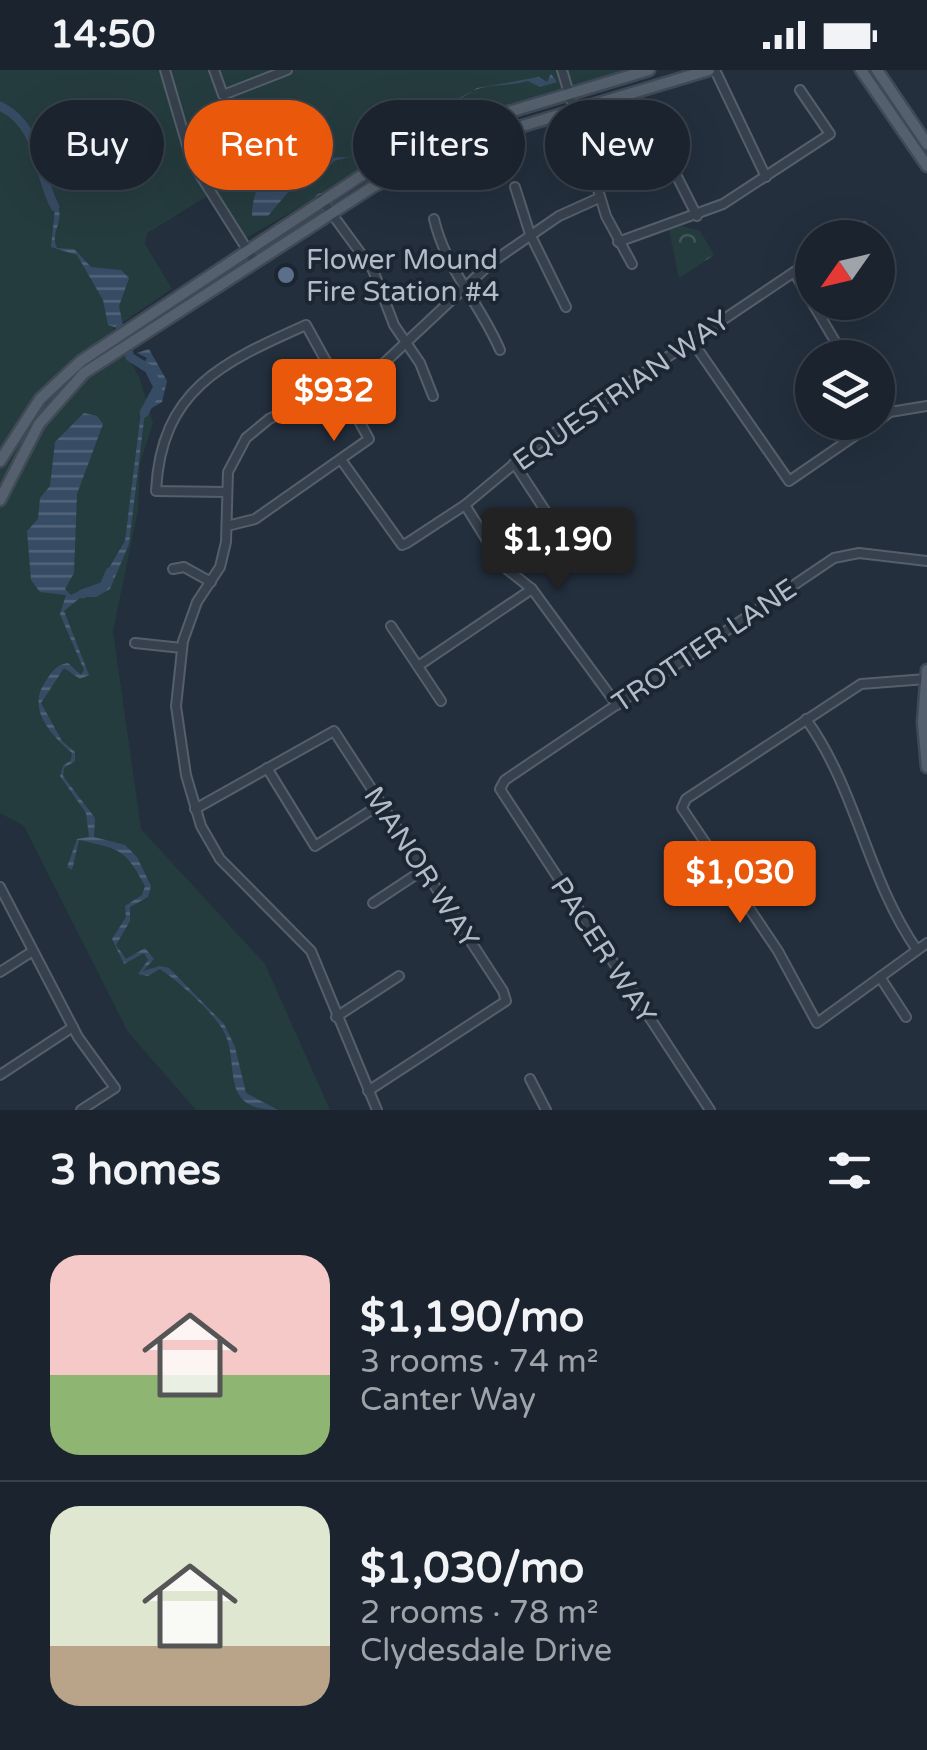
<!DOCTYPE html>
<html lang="en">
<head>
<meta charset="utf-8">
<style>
	:root { --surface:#1a232e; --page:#232b36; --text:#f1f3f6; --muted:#9fa4aa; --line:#38404a; --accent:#ea580c }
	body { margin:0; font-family:"Varela Round",sans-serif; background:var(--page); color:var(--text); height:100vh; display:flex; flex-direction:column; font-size:38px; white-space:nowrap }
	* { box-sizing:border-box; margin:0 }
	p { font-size:32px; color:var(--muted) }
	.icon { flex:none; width:55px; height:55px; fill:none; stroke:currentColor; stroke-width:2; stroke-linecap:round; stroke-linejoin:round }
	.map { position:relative; height:1040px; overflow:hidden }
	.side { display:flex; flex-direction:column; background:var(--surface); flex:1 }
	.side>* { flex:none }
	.guide { position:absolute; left:30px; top:30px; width:868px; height:90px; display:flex; gap:20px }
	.needle { width:65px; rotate:236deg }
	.controls { position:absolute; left:795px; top:150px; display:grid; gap:20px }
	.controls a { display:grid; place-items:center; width:100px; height:100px; border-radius:50%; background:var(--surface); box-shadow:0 10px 40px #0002,0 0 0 2px var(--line); font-size:50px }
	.price { position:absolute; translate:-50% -85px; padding:0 22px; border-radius:10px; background:var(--accent); color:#fff; font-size:32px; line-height:65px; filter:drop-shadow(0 2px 5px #0008) }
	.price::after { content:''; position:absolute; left:50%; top:60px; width:30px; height:22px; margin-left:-15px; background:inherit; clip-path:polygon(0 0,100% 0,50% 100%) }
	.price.current { background:#222; color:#fff }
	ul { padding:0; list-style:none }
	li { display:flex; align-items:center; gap:30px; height:250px; padding:0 50px }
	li+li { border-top:2px solid var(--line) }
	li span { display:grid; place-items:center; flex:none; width:280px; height:200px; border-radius:30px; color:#555 }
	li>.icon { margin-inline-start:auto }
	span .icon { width:120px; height:120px; fill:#fffc; stroke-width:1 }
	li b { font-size:42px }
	h2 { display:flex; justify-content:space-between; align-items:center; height:120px; padding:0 50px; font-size:42px }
	.tag { padding:0 35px; border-radius:45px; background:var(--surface); box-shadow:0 10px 40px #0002,0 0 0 2px var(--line); font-size:35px; line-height:90px }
	.tag.current { background:var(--accent); color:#fff }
	.status { display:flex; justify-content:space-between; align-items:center; height:70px; padding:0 50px; background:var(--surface); direction:ltr }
	.status svg { height:28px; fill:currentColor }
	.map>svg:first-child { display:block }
	.grass { fill:#253c3e }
	.park { fill:url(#park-crowns) }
	.water { fill:url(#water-rules) }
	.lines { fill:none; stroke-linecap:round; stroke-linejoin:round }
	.river { stroke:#364c64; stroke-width:9 }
	.minor-casing { stroke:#555f6b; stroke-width:12 }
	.major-casing { stroke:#404a56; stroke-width:15 }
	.minor { stroke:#37414d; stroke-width:8 }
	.major { stroke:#54606d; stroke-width:10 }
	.service-dot { fill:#5c6f8a; stroke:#1c2632; stroke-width:4 }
	.labels { text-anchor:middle; stroke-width:8; stroke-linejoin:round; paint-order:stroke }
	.poi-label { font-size:28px; fill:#b2bcc8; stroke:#1c2632; text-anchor:start }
	.street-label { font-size:28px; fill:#b2bcc8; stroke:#1c2632 }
</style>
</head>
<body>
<div class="status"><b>14:50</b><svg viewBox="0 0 49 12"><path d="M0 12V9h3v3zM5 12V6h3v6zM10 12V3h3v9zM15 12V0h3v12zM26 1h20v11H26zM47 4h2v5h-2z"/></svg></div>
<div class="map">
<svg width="927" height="1040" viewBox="0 0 927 1040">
	<defs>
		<pattern id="park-crowns" width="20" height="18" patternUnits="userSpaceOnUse" patternTransform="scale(2.5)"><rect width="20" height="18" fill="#253c3e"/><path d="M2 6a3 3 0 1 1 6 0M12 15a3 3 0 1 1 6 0" fill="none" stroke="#425658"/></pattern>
		<pattern id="water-rules" width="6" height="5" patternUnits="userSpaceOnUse" patternTransform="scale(2.5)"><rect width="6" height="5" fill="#364c64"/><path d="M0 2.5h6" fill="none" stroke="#516479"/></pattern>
	</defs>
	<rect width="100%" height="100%" fill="#232f3d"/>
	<polygon class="grass" points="0,0 639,0 477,47 407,75 246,168 216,121 147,163 145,174 172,219 113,259 140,309 153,353 140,394 138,440 113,561 141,759 265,894 330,1040 196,1040 128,962 24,756 0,743"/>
	<polygon class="park" points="681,156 700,161 714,185 679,208 669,159"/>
	<g class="water">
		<path d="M551,4L557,12L540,17L528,11C511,16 497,14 481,18C461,23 443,42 425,50L420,60L411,58L392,76L334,91L315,110L289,121L268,146H252C252,101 284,96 319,83H323L322,88L351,87L386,77L422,45L444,40L477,18L539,7L547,12Z"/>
		<path d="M0,35C42,58 34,71 47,111C50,121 57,130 59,140C62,155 50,164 57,178L74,179L91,197L121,200L129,208L119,236L123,255L118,258L108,255L103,230L77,185L51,177L55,139L39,77Z"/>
		<path d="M149,279L167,311L162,332L145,342L129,474L110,519L96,527H81L64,541L89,605L80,609L64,598L41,633L62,671L75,682V691L64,698L63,706L95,748L94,767L125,775L137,787L151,816L148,827L130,837V851L116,875L126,889L145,878L154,889L143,901L160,896L169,898L224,954L235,977L246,1023L278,1040C216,1040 242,993 223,960C212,941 178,911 160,899L148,906L138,904L148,890L144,883L124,894L112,869L126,847L125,836L142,825L145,816C125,778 119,779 79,770L72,800L67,797L77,769L89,767L86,743L60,706L63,696L71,690L72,683C53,667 27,640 44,614C51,603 55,595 68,593L81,605L84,600L60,544L66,525L40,522L31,510L27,461L38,449L40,428L50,416L55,372L84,343L97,346L103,354L77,424L74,503L65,519L71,525L83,519L97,522L107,513L109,498L125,471L141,342L152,335L157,309L142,295L147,288L137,283Z"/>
	</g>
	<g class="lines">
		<g class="river">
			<path d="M0,36C42,57 36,101 55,137"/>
			<polyline points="120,258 130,287 149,299 158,317 144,343"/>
			<polyline points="82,524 104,516 110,502"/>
		</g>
		<g class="minor-casing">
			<g id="minor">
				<polyline points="165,0 192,92 255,192"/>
				<polyline points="214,0 223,25 287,0"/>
				<polyline points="562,0 606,146 632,194"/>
				<polyline points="715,0 766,107"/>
				<polyline points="661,75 697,146"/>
				<polyline points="515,117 530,164 566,237"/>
				<polyline points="321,129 373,200 394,255 420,293 433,326"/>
				<path d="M434,149C446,200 480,233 500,280"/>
				<polyline points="847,168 863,157"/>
				<polyline points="618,172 723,134 830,64 800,20"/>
				<polyline points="794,202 845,288"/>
				<polyline points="692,271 789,411 875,352"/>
				<polyline points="878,351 890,342 927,336"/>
				<polyline points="342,391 402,475 407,473 465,435 538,374 812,190"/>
				<polyline points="514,393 548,445"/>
				<path d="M226,422L156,421C161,319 223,292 306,255L369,369L255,449L227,456"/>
				<polyline points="465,435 503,496 532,519 617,635"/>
				<path d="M543,445C562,450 570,466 578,483L574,492L555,497L533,472L536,452Z"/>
				<polyline points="173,499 184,497 211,512"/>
				<polyline points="391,556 441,631"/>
				<polyline points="135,573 182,578"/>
				<polyline points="418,596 532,519"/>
				<polyline points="926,609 861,614 686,729 682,738 778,881 817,953 927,873"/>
				<path d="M806,649C857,720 867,808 917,880"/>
				<polyline points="267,698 315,776 381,734"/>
				<polyline points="195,739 334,661 503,921 506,931 368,1021"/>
				<polyline points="0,817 78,967 115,1018 81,1040"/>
				<polyline points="373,833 423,800"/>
				<polyline points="0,902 33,881"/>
				<polyline points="880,907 906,947"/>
				<polyline points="336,947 399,906"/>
				<polyline points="0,1005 73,957"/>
				<polyline points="530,1009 546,1040"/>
				<polyline points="377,1040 311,881 220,789 201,756 186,705 176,636 183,571 197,532 220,497 226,472 228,402 246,368 269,349 381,296 492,192 559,146 599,128"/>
				<polyline points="710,1040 500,719 505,710 834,488 859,483 927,491"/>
			</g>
		</g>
		<g class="major-casing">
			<g id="major">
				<polyline points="861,0 927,96"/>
				<polyline points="877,0 927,74"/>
				<polyline points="0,391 40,329 81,291 385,90 469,54 649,0"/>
				<polyline points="0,430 39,354 84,303 374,116 459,75 709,0"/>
				<polyline points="927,600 923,652 927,697"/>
			</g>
		</g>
		<use href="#minor" class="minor"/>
		<use href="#major" class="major"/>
	</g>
	<circle class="service-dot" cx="286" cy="205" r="10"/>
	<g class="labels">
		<g class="poi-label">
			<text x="306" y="199">Flower Mound<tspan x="306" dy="32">Fire Station #4</tspan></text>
		</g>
		<g class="street-label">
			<text transform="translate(621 320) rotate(-35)" y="10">EQUESTRIAN WAY</text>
			<text transform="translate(704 575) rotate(-34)" y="10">TROTTER LANE</text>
			<text transform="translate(422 797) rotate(57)" y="10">MANOR WAY</text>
			<text transform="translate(604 880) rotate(57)" y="10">PACER WAY</text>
		</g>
	</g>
</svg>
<div class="controls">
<a><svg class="needle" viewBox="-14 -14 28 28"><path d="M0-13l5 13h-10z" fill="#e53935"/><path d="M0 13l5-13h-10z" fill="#9fa4aa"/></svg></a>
<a><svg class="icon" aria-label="layers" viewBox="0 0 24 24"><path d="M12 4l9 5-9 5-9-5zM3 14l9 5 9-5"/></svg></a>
</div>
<b class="price" style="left:334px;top:374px">$932</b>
<b class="price current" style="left:558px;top:523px">$1,190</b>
<b class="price" style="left:740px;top:856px">$1,030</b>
<div class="guide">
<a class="tag">Buy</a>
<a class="tag current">Rent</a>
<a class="tag">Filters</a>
<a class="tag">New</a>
</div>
</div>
<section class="side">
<h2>3 homes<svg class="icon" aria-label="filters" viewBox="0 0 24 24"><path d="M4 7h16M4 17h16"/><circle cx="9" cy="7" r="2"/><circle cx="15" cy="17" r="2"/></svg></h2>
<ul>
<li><span style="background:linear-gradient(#f6c9c9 60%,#8fb573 0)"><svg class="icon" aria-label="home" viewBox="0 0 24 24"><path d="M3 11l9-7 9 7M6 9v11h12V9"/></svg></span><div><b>$1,190/mo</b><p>3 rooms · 74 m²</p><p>Canter Way</p></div></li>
<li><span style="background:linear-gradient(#dfe7d0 70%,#b9a48a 0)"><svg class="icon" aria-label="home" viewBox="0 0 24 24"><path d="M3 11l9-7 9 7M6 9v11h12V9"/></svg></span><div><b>$1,030/mo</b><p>2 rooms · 78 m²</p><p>Clydesdale Drive</p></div></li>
</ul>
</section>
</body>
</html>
